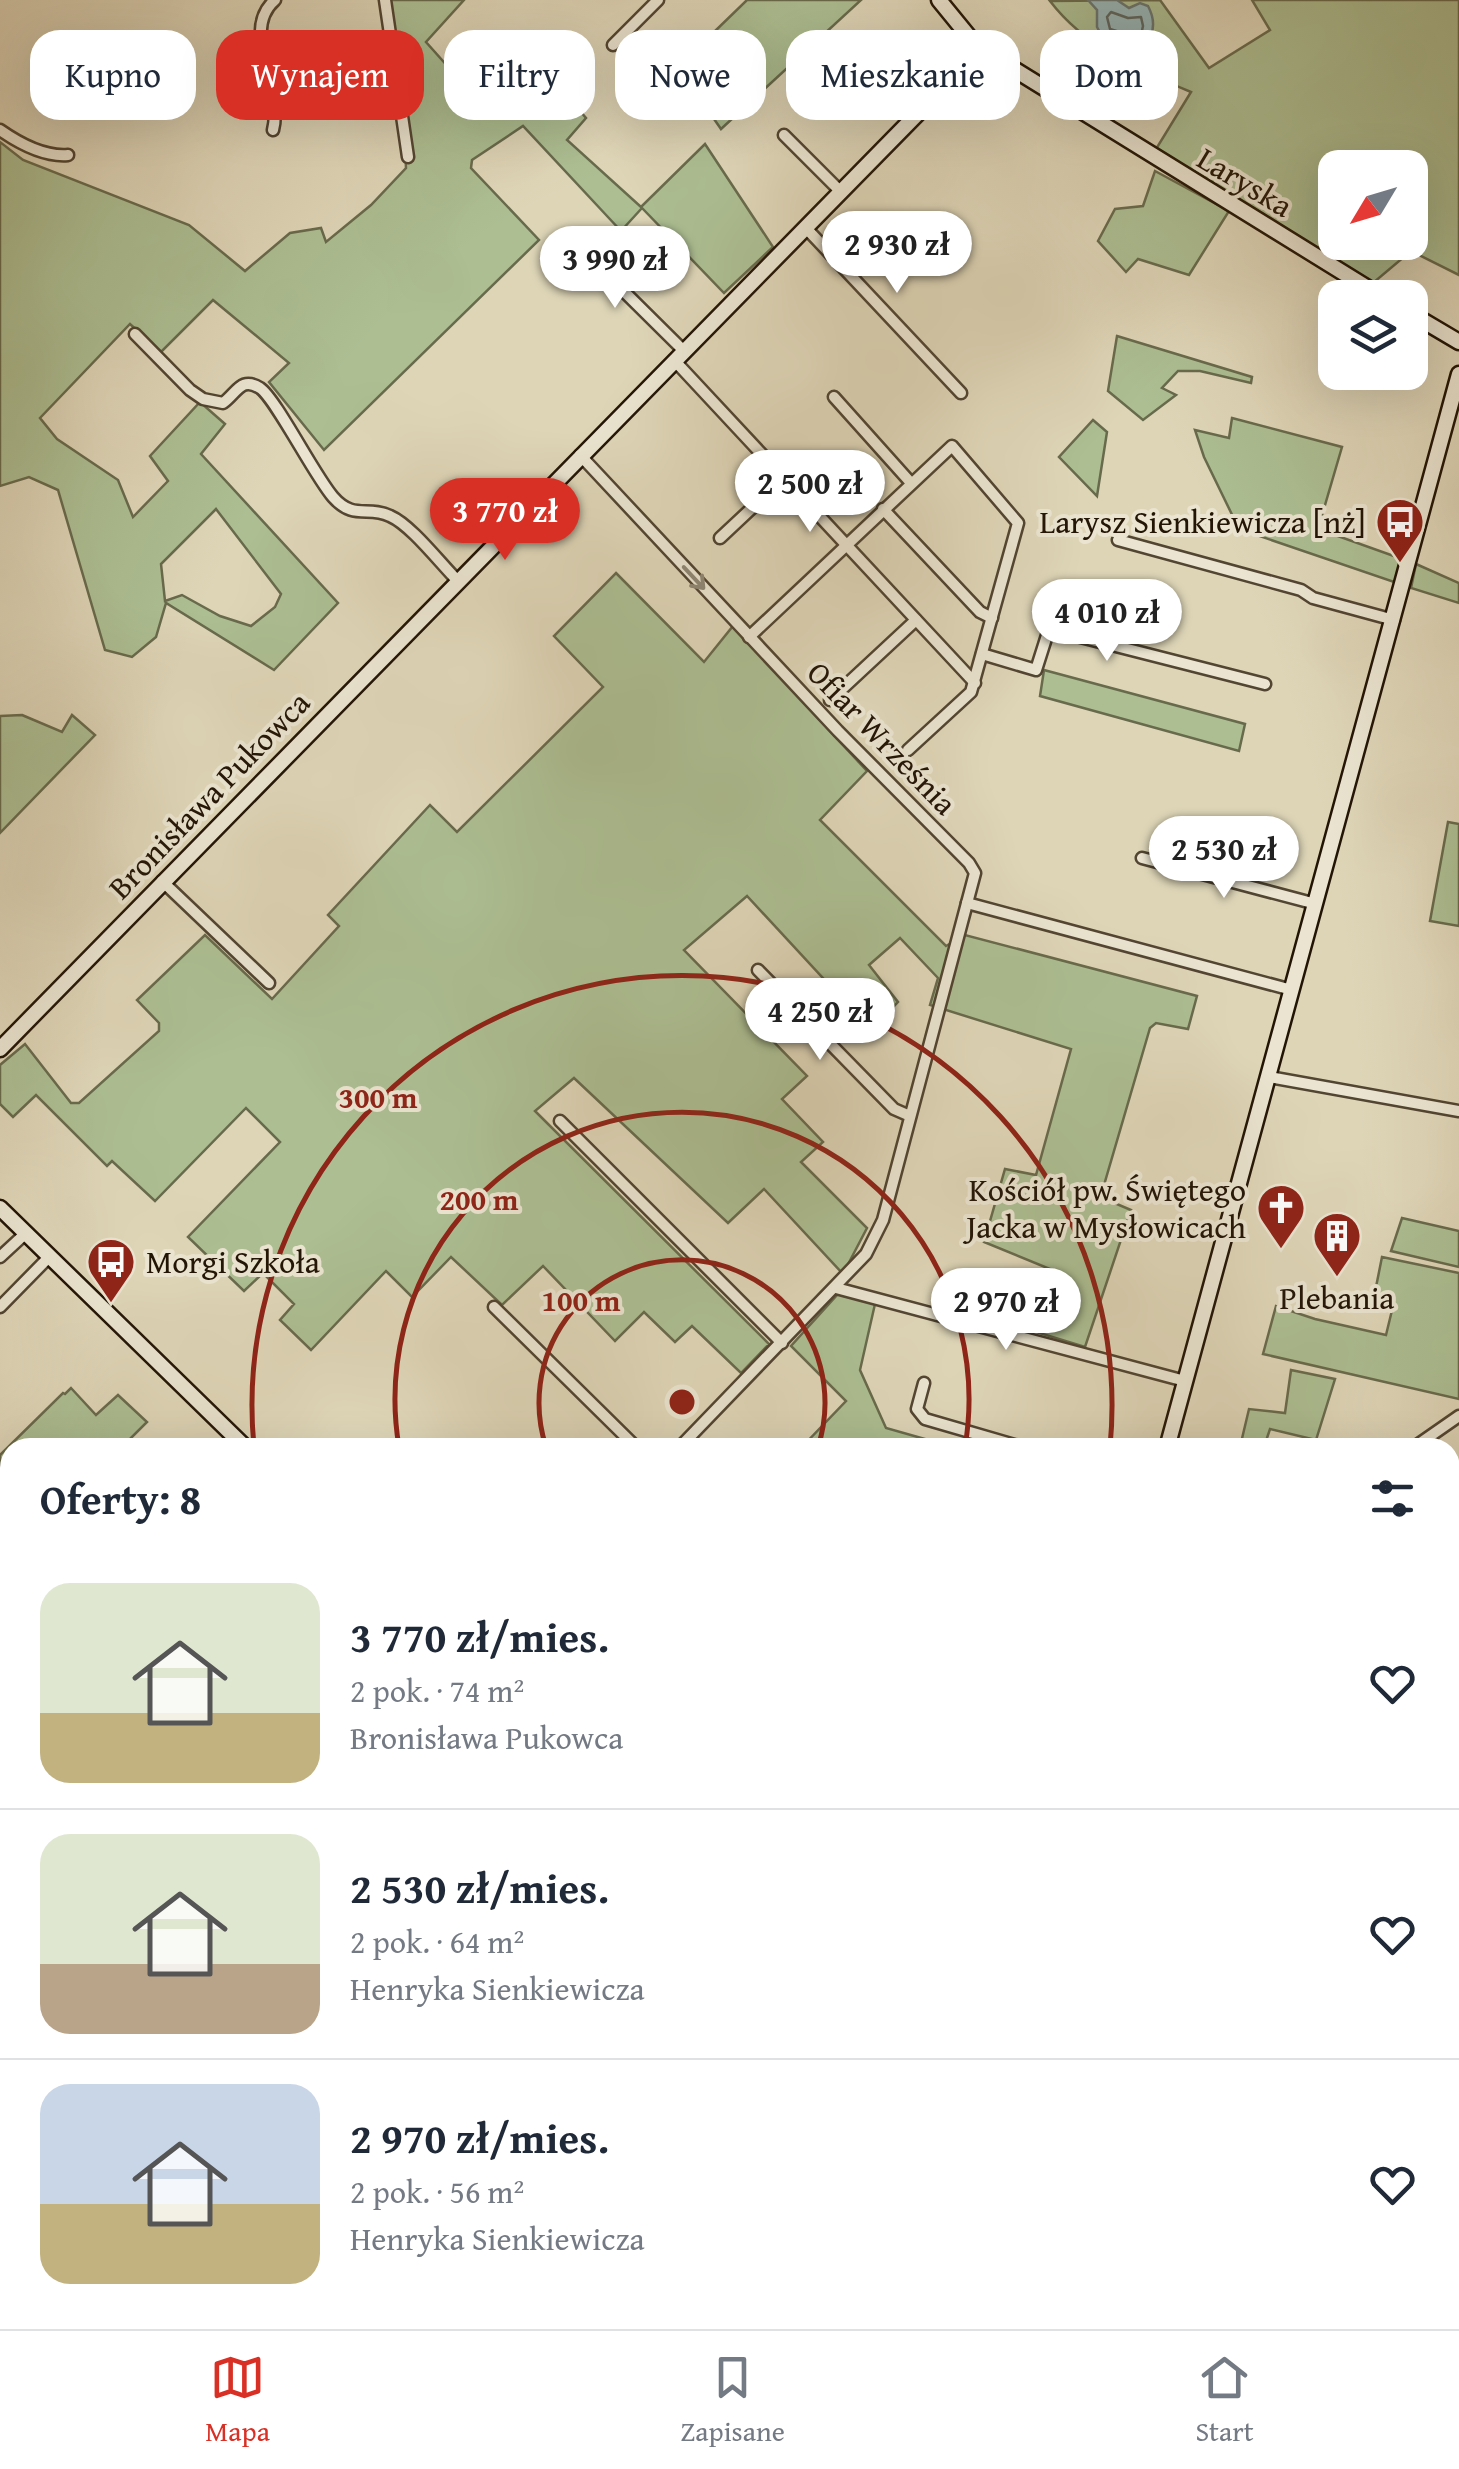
<!DOCTYPE html>
<html lang="pl">
<head>
<meta charset="utf-8">
<style>
	:root { --surface:#fff; --page:#f2f2f3; --text:#1f2937; --muted:#747a83; --line:#e0e1e3; --accent:#d93025 }
	body { margin:0; font-family:"Gentium Book Plus",serif; background:var(--page); color:var(--text); height:100vh; display:flex; flex-direction:column; font-size:38px; white-space:nowrap }
	* { box-sizing:border-box; margin:0 }
	p { font-size:32px; color:var(--muted) }
	.icon { flex:none; width:55px; height:55px; fill:none; stroke:currentColor; stroke-width:2; stroke-linecap:round; stroke-linejoin:round }
	.map { position:relative; flex:1; overflow:hidden }
	.drawer { position:absolute; left:0px; top:1438px; width:1460px; height:892px; display:flex; flex-direction:column; background:var(--surface); border-radius:30px 30px 0 0; box-shadow:0 10px 40px #0002 }
	.drawer>* { flex:none }
	.top-card { position:absolute; left:30px; top:30px; width:1400px; height:90px; display:flex; gap:20px }
	.needle { width:65px; rotate:232deg }
	.tools { position:absolute; left:1318px; top:150px; display:grid; gap:20px }
	.tools a { display:grid; place-items:center; width:110px; height:110px; border-radius:20px; background:var(--surface); box-shadow:0 10px 40px #0002; font-size:50px }
	.price { position:absolute; translate:-50% -85px; padding:0 22px; border-radius:35px; background:#fff; color:#222; font-size:32px; line-height:65px; filter:drop-shadow(0 2px 5px #0008) }
	.price::after { content:''; position:absolute; left:50%; top:60px; width:30px; height:22px; margin-left:-15px; background:inherit; clip-path:polygon(0 0,100% 0,50% 100%) }
	.price.current { background:var(--accent); color:#fff }
	ul { padding:0; list-style:none }
	li { display:flex; align-items:center; gap:30px; height:250px; padding:0 40px }
	li+li { border-top:2px solid var(--line) }
	li span { display:grid; place-items:center; flex:none; width:280px; height:200px; border-radius:30px; color:#555 }
	li>.icon { margin-inline-start:auto }
	span .icon { width:120px; height:120px; fill:#fffc; stroke-width:1 }
	li b { font-size:42px }
	h2 { display:flex; justify-content:space-between; align-items:center; height:120px; padding:0 40px; font-size:42px }
	.pill { padding:0 35px; border-radius:30px; background:var(--surface); box-shadow:0 10px 40px #0002; font-size:35px; line-height:90px }
	.pill.current { background:var(--accent); color:#fff }
	.dock { display:flex; justify-content:space-around; align-items:center; height:140px; border-top:2px solid var(--line); background:var(--surface); font-size:28px; color:var(--muted) }
	.dock a { display:grid; justify-items:center; gap:5px }
	.dock .current { color:var(--accent) }
	.map>svg:first-child { display:block }
	.green { fill:#acbe92; stroke:#686a4c; stroke-width:2.5; fill-rule:evenodd }
	.water { fill:#97b6b9; stroke:#697671; stroke-width:2.5 }
	.lines { fill:none; stroke-linecap:round; stroke-linejoin:round }
	.shore { stroke:#5d6660; stroke-width:2.5 }
	.stream { stroke:#697671; stroke-width:2.5 }
	.street-casing { stroke:#524532; stroke-width:15 }
	.secondary-casing { stroke:#231506; stroke-width:19 }
	.street { stroke:#eae4d0; stroke-width:10 }
	.secondary { stroke:#eae4d0; stroke-width:14 }
	.oneway { stroke:#908775 }
	.ring { fill:none; stroke:#8f2418; stroke-width:5 }
	.labels { text-anchor:middle; stroke-width:8; stroke-linejoin:round; paint-order:stroke }
	.street-label { font-size:32px; fill:#231506; stroke:#eae4d0 }
	.poi-label { font-size:32px; fill:#231506; stroke:#eae4d0; text-anchor:end }
	.centre { fill:#8f2418; stroke:#eae4d0; stroke-width:5 }
	.ring-label { font-size:30px; text-anchor:middle; font-weight:bold; fill:#8f2418; stroke:#eae4d0; stroke-width:8; stroke-linejoin:round; paint-order:stroke }
</style>
</head>
<body>
<div class="map">
<svg width="1459" height="2329" viewBox="0 0 1459 2329">
	<rect width="100%" height="100%" fill="#ded5b7"/>
	<filter id="stains"><feTurbulence type="fractalNoise" baseFrequency=".002" numOctaves="4"/><feColorMatrix values="0 0 0 0 .2 0 0 0 0 .09 0 0 0 0 .02 0 0 0 .5 -.17"/></filter>
	<radialGradient id="worn" r=".72"><stop offset=".6" stop-color="#630" stop-opacity="0"/><stop offset="1" stop-color="#630" stop-opacity=".3"/></radialGradient>
	<g class="green">
		<path d="M389,0H464L426,42L475,97L524,45L586,118L567,140L641,207L705,144L773,247L724,293L642,208L621,231L523,126L472,160L471,168L539,240L324,450L269,382L289,363L213,300L161,352L130,324L40,418L57,439L118,480L133,517L168,481L150,456L200,402L225,424L201,454L338,603L274,670L166,603L156,637L132,657L105,650L58,490L29,477L0,486V142L23,160L189,225L245,271L290,233L321,228L326,242L371,205L406,168L401,67ZM216,509L281,594L275,607L251,626L220,616L182,595L165,601L161,564Z"/>
		<polygon points="747,0 861,0 721,129 678,67"/>
		<path d="M1160,0L1209,68L1270,30L1252,0H1459V275L1411,251L1373,283L1156,149L1191,92C1138,70 1085,47 1050,1ZM1335,168H1410V242H1335Z"/>
		<polygon points="1155,171 1229,211 1189,275 1138,259 1126,272 1098,241 1115,209 1143,206"/>
		<polygon points="1117,336 1252,377 1251,383 1200,371 1178,371 1162,388 1176,395 1143,420 1108,391"/>
		<polygon points="1232,418 1342,447 1318,529 1405,560 1394,582 1239,529 1204,457 1195,430 1229,438"/>
		<polygon points="1093,420 1107,432 1097,496 1059,457"/>
		<polygon points="1416,564 1459,583 1459,603 1411,588"/>
		<polygon points="616,573 704,662 733,626 867,771 820,820 946,946 965,935 1197,996 1188,1029 1156,1023 1150,1028 1102,1192 1105,1199 1131,1210 1085,1347 1036,1332 1050,1269 984,1242 1005,1169 1036,1175 1071,1049 930,1005 938,978 900,938 869,965 898,1002 871,1030 747,896 684,950 807,1076 782,1099 823,1142 801,1162 867,1228 843,1274 764,1189 728,1223 574,1078 535,1111 769,1344 741,1373 692,1326 675,1342 644,1312 615,1341 543,1266 502,1305 451,1257 412,1297 386,1271 311,1350 280,1320 294,1304 263,1273 244,1291 188,1237 280,1142 246,1108 155,1201 112,1161 107,1166 36,1095 13,1117 0,1104 0,1065 25,1044 71,1103 79,1103 159,1031 159,1023 137,1000 205,935 272,999 339,926 328,915 430,805 457,832 603,687 554,636"/>
		<polygon points="1044,670 1245,724 1239,751 1040,696"/>
		<polygon points="22,715 62,732 72,715 95,735 0,833 0,716"/>
		<polygon points="1448,822 1459,824 1459,926 1430,921"/>
		<polygon points="1402,1218 1459,1231 1459,1267 1391,1251"/>
		<polygon points="1382,1257 1459,1273 1459,1399 1263,1354 1276,1306 1315,1319 1386,1335 1394,1302 1374,1297"/>
		<polygon points="838,1294 875,1304 860,1370 886,1428 953,1447 802,1447 846,1401 791,1346"/>
		<polygon points="1291,1370 1335,1379 1316,1440 1270,1429 1264,1447 1240,1447 1249,1409 1285,1413"/>
		<polygon points="71,1388 96,1415 118,1395 147,1422 122,1447 10,1448 10,1599 0,1610 0,1455 63,1393 65,1394"/>
		<polygon points="1459,2037 1459,2254 1450,2253 1450,2038"/>
		<polygon points="0,2252 10,2263 10,2320 97,2320 106,2329 0,2329"/>
		<polygon points="216,2320 400,2320 397,2329 225,2329"/>
	</g>
	<path class="water" d="M1088,0H1117L1129,8L1140,3L1148,6C1156,21 1155,34 1144,47L1135,48L1103,38L1097,27V10Z"/>
	<g class="lines">
		<polygon class="shore" points="1111,12 1128,18 1141,17 1143,26 1141,35 1136,37 1110,29 1107,17"/>
		<polyline class="stream" points="390,2329 393,2320"/>
		<g class="street-casing">
			<g id="street">
				<polyline points="385,0 408,157"/>
				<polyline points="613,45 658,0"/>
				<path d="M0,130C20,144 44,157 68,155"/>
				<path d="M273,130C284,88 239,31 275,0"/>
				<polyline points="784,135 840,191"/>
				<polyline points="805,227 961,393"/>
				<polyline points="575,243 683,350"/>
				<path d="M135,334L190,390L203,399L223,403C237,393 241,376 260,388C276,399 314,475 333,497C354,521 368,505 390,516C411,525 440,563 457,580"/>
				<polyline points="674,360 975,683"/>
				<polyline points="834,397 911,483"/>
				<polyline points="580,455 838,731 969,863 975,873 883,1220 866,1254 679,1448"/>
				<polyline points="883,509 980,612 992,618"/>
				<polyline points="720,538 784,478"/>
				<polyline points="1118,540 1301,590 1313,598 1394,620"/>
				<polyline points="749,637 952,446 1018,523 971,692 908,750"/>
				<polyline points="982,654 1036,670 1049,629 1265,684"/>
				<polyline points="830,700 916,620"/>
				<polyline points="1142,858 1316,904"/>
				<polyline points="162,881 269,983"/>
				<polyline points="967,903 1292,990"/>
				<polyline points="758,970 894,1109 910,1116"/>
				<polyline points="1269,1077 1459,1111"/>
				<polyline points="560,1121 782,1343"/>
				<polyline points="0,1257 26,1233"/>
				<polyline points="836,1288 1185,1381"/>
				<polyline points="0,1307 50,1256"/>
				<polyline points="494,1307 637,1448"/>
				<polyline points="924,1383 917,1409 925,1419 1025,1448"/>
				<polyline points="1413,1448 1459,1416"/>
				<polyline points="1450,1705 1459,1705"/>
				<polyline points="1450,1767 1451,1767"/>
				<polyline points="0,1894 10,1904"/>
				<polyline points="1450,1912 1459,1912"/>
				<polyline points="1450,2124 1459,2123"/>
				<polyline points="0,2147 10,2136"/>
				<polyline points="510,2320 540,2327"/>
				<polyline points="1066,2320 1068,2329"/>
				<polyline points="1318,2320 1321,2329"/>
				<polyline points="611,2322 619,2329"/>
				<polyline points="728,2329 734,2320"/>
				<polyline points="871,2329 879,2320"/>
			</g>
		</g>
		<g class="secondary-casing">
			<g id="secondary">
				<polyline points="939,0 970,38 999,60 1384,298"/>
				<polyline points="1410,313 1459,342"/>
				<polyline points="0,1049 982,48"/>
				<polyline points="0,1208 246,1448"/>
				<polyline points="1167,1448 1459,374"/>
			</g>
		</g>
		<use href="#street" class="street"/>
		<use href="#secondary" class="secondary"/>
	</g>
	<defs><path id="oneway-shaft" d="M-6 0H5M1.5-3L5.5 0L1.5 3" fill="none" stroke-width="1.6" stroke-linecap="round" stroke-linejoin="round" transform="scale(2.5)"/></defs>
	<use class="oneway" href="#oneway-shaft" transform="translate(694 578) rotate(47)"/>
	<g class="ring">
		<path d="M546 1447A143 143 0 1 1 818 1447"/>
		<path d="M399 1447A287 287 0 1 1 965 1447"/>
		<path d="M254 1447A430 430 0 1 1 1110 1447"/>
	</g>
	<defs>
		<g id="bus-pin" transform="scale(2.5)"><path d="M0 17L-7.5 6A9.5 9.5 0 1 1 7.5 6Z" fill="#8f2418" stroke="#eae4d0"/><path d="M-5-6H5V4H4V6H2V4H-2V6H-4V4H-5ZM-3.5-4V0h7V-4ZM-3.5 1.2v1.5H-2V1.2ZM2 1.2v1.5H3.5V1.2Z" fill="#fff"/></g>
		<g id="church-pin" transform="scale(2.5)"><path d="M0 17L-7.5 6A9.5 9.5 0 1 1 7.5 6Z" fill="#8f2418" stroke="#eae4d0"/><path d="M-1.2-6h2.4v3.5h3.3v2.4h-3.3V6h-2.4V-.1h-3.3v-2.4h3.3Z" fill="#fff"/></g>
		<g id="building-pin" transform="scale(2.5)"><path d="M0 17L-7.5 6A9.5 9.5 0 1 1 7.5 6Z" fill="#8f2418" stroke="#eae4d0"/><path d="M-4-6H4V6H1V3H-1V6H-4ZM-2.5-4.3h1.7v1.8h-1.7ZM.8-4.3h1.7v1.8H.8ZM-2.5-1h1.7V.8h-1.7ZM.8-1h1.7V.8H.8Z" fill="#fff"/></g>
	</defs>
	<g fill-rule="evenodd">
		<use href="#bus-pin" x="1400" y="522"/>
		<use href="#church-pin" x="1281" y="1208"/>
		<use href="#building-pin" x="1337" y="1236"/>
		<use href="#bus-pin" x="111" y="1262"/>
	</g>
	<g class="labels">
		<g class="street-label">
			<text transform="translate(1245 182) rotate(31)" y="11">Laryska</text>
			<text transform="translate(882 738) rotate(46)" y="11">Ofiar Września</text>
			<text transform="translate(209 795) rotate(-46)" y="11">Bronisława Pukowca</text>
		</g>
		<g class="poi-label">
			<text x="1365" y="533">Larysz Sienkiewicza [nż]</text>
			<text x="1246" y="1201">Kościół pw. Świętego<tspan x="1246" dy="37">Jacka w Mysłowicach</tspan></text>
			<text x="146" y="1273" text-anchor="start">Morgi Szkoła</text>
			<text x="1337" y="1309" text-anchor="middle">Plebania</text>
		</g>
	</g>
	<circle cx="682" cy="1402" r="15" class="centre"/>
	<g class="ring-label">
		<text x="378" y="1108">300 m</text>
		<text x="479" y="1210">200 m</text>
		<text x="581" y="1311">100 m</text>
	</g>
	<rect width="100%" height="100%" filter="url(#stains)"/>
	<rect width="100%" height="100%" fill="url(#worn)"/>
</svg>
<div class="tools">
<a><svg class="needle" viewBox="-14 -14 28 28"><path d="M0-13l5 13h-10z" fill="#e53935"/><path d="M0 13l5-13h-10z" fill="#747a83"/></svg></a>
<a><svg class="icon" aria-label="layers" viewBox="0 0 24 24"><path d="M12 4l9 5-9 5-9-5zM3 14l9 5 9-5"/></svg></a>
</div>
<b class="price" style="left:897px;top:296px">2 930 zł</b>
<b class="price" style="left:615px;top:311px">3 990 zł</b>
<b class="price" style="left:810px;top:535px">2 500 zł</b>
<b class="price current" style="left:505px;top:563px">3 770 zł</b>
<b class="price" style="left:1107px;top:664px">4 010 zł</b>
<b class="price" style="left:1224px;top:901px">2 530 zł</b>
<b class="price" style="left:820px;top:1063px">4 250 zł</b>
<b class="price" style="left:1006px;top:1353px">2 970 zł</b>
<div class="top-card">
<a class="pill">Kupno</a>
<a class="pill current">Wynajem</a>
<a class="pill">Filtry</a>
<a class="pill">Nowe</a>
<a class="pill">Mieszkanie</a>
<a class="pill">Dom</a>
</div>
<section class="drawer">
<h2>Oferty: 8<svg class="icon" aria-label="filters" viewBox="0 0 24 24"><path d="M4 7h16M4 17h16"/><circle cx="9" cy="7" r="2"/><circle cx="15" cy="17" r="2"/></svg></h2>
<ul>
<li><span style="background:linear-gradient(#dfe7d0 65%,#c2b280 0)"><svg class="icon" aria-label="home" viewBox="0 0 24 24"><path d="M3 11l9-7 9 7M6 9v11h12V9"/></svg></span><div><b>3 770 zł/mies.</b><p>2 pok. · 74 m²</p><p>Bronisława Pukowca</p></div><svg class="icon" aria-label="heart" viewBox="0 0 24 24"><path d="M12 20l-8-8c-3-5 5-10 8-4 3-6 11-1 8 4z"/></svg></li>
<li><span style="background:linear-gradient(#dfe7d0 65%,#b9a48a 0)"><svg class="icon" aria-label="home" viewBox="0 0 24 24"><path d="M3 11l9-7 9 7M6 9v11h12V9"/></svg></span><div><b>2 530 zł/mies.</b><p>2 pok. · 64 m²</p><p>Henryka Sienkiewicza</p></div><svg class="icon" aria-label="heart" viewBox="0 0 24 24"><path d="M12 20l-8-8c-3-5 5-10 8-4 3-6 11-1 8 4z"/></svg></li>
<li><span style="background:linear-gradient(#c9d6e8 60%,#c2b280 0)"><svg class="icon" aria-label="home" viewBox="0 0 24 24"><path d="M3 11l9-7 9 7M6 9v11h12V9"/></svg></span><div><b>2 970 zł/mies.</b><p>2 pok. · 56 m²</p><p>Henryka Sienkiewicza</p></div><svg class="icon" aria-label="heart" viewBox="0 0 24 24"><path d="M12 20l-8-8c-3-5 5-10 8-4 3-6 11-1 8 4z"/></svg></li>
</ul>
</section>
</div>
<nav class="dock">
<a class="current"><svg class="icon" aria-label="map" viewBox="0 0 24 24"><path d="M3 6l6-2 6 2 6-2v14l-6 2-6-2-6 2zM9 4v14M15 6v14"/></svg>Mapa</a>
<a><svg class="icon" aria-label="saved" viewBox="0 0 24 24"><path d="M7 4h10v16l-5-4-5 4z"/></svg>Zapisane</a>
<a><svg class="icon" aria-label="home" viewBox="0 0 24 24"><path d="M3 11l9-7 9 7M6 9v11h12V9"/></svg>Start</a>
</nav>
</body>
</html>
